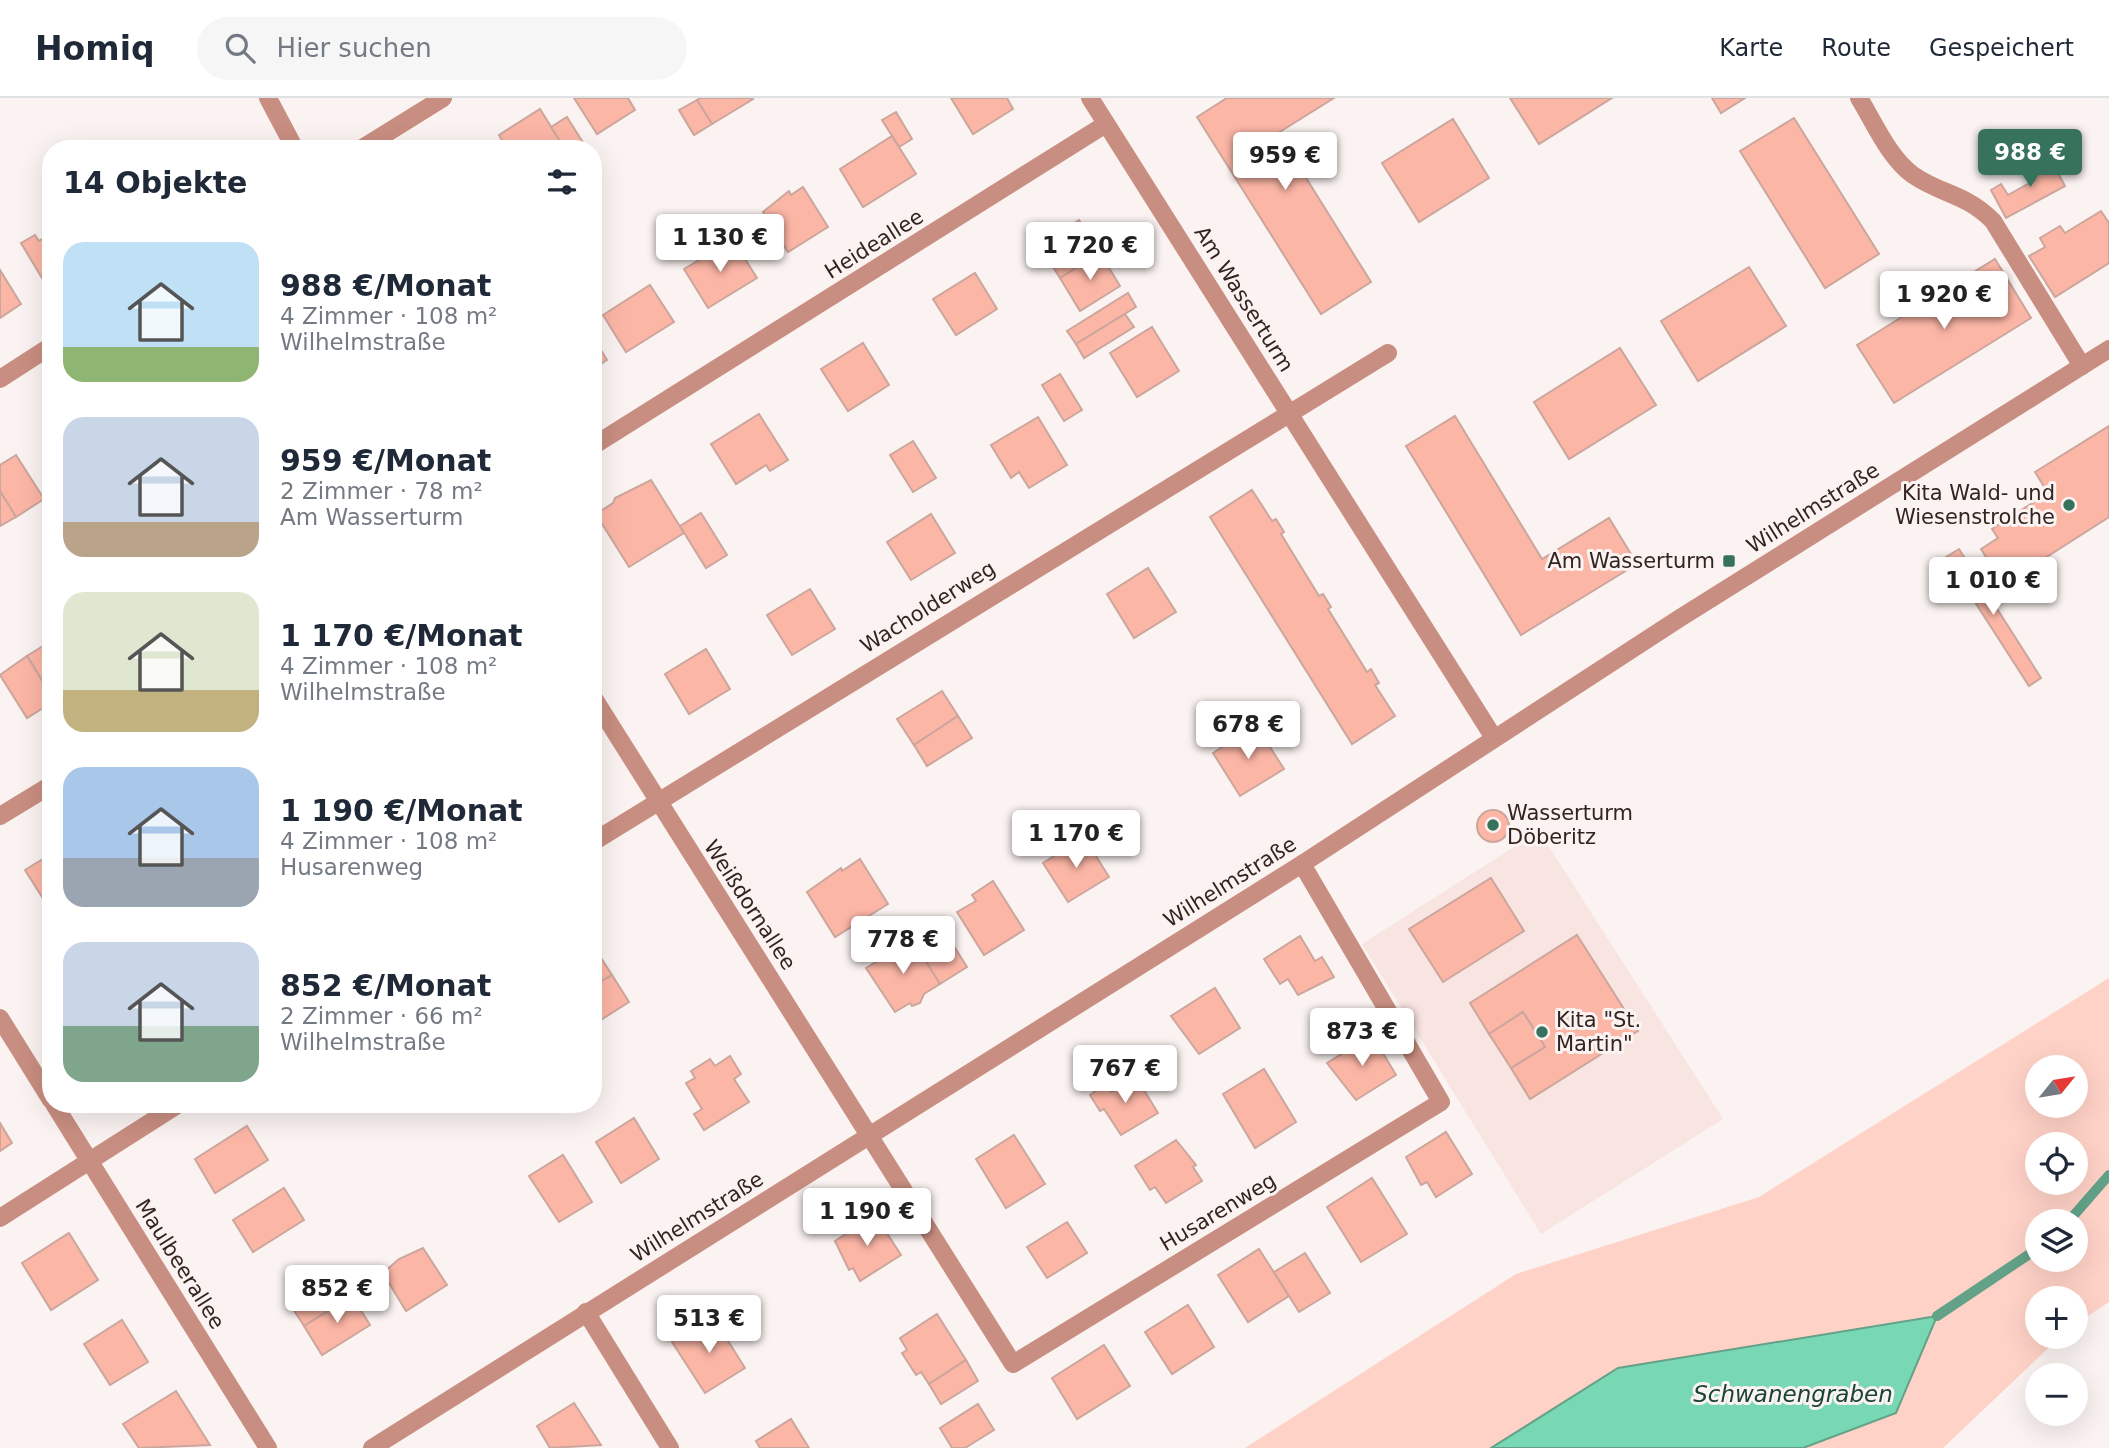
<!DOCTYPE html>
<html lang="de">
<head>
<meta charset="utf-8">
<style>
	:root { --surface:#fff; --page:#f6f6f7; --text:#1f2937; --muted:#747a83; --line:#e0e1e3; --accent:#37725d }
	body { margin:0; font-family:"DejaVu Sans",sans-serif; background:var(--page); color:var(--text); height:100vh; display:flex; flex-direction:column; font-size:26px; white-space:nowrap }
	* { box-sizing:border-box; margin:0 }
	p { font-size:23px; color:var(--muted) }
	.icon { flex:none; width:38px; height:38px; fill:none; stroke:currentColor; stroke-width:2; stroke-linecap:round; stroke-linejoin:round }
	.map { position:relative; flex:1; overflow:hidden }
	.side { position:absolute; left:42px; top:42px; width:560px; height:973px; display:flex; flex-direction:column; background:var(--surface); border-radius:28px; box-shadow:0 7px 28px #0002 }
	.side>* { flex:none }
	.needle { width:46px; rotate:60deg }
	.fabs { position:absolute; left:2025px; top:957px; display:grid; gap:14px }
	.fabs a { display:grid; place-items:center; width:63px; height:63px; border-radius:50%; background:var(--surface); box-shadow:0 7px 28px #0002; font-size:35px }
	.price { position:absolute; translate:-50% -60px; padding:0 16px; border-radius:7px; background:#fff; color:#222; font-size:23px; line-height:46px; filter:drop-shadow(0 2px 4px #0008) }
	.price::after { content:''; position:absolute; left:50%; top:42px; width:21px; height:16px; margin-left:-10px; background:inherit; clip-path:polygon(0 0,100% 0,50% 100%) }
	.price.on { background:var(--accent); color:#fff }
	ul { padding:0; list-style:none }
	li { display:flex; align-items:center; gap:21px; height:175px; padding:0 21px }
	li span { display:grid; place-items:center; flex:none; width:196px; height:140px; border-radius:21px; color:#555 }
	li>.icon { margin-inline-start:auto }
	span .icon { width:84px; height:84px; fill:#fffc; stroke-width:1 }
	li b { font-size:30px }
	h2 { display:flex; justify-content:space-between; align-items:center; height:84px; padding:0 21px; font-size:30px }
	header { display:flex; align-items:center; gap:42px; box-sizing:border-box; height:98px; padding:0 35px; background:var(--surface); border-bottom:2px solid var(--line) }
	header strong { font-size:33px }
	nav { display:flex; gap:38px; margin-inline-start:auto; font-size:24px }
	.search { width:490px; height:63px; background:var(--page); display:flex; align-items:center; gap:18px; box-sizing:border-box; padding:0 24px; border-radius:38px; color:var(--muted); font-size:26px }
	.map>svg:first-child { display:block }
	.built { fill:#f8e4e0 }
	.green { fill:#ffd2c7; fill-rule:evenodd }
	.water { fill:#78d8b4; stroke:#63a288; stroke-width:2 }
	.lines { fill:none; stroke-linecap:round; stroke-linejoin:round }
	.stream { stroke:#63a288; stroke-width:10 }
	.building { fill:#fcb6a6; stroke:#cca69d; stroke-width:2 }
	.minor { stroke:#c88e81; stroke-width:18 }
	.poi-dot { fill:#37725d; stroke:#fbf3f1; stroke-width:2.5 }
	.labels { text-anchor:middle; stroke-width:6; stroke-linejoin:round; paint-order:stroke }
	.street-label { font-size:21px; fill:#332421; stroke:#fbf3f1 }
	.poi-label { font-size:21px; fill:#332421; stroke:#fbf3f1; text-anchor:end }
	.water-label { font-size:23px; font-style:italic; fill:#194435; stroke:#fbf3f1 }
</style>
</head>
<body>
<header>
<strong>Homiq</strong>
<div class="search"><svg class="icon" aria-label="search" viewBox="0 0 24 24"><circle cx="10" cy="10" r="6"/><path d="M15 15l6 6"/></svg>Hier suchen</div>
<nav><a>Karte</a><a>Route</a><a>Gespeichert</a></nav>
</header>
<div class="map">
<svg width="2109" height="1350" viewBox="0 0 2109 1350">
	<rect width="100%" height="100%" fill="#fbf3f1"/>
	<polygon class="built" points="1539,733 1723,1021 1541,1136 1362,846"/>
	<path class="green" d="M2109,880V1204L2076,1226V1200H2037V1239H2060L1943,1350H1803L1896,1315L1936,1218L1618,1270L1491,1350H1245L1516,1176L1759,1099ZM2037,970H2076V1008H2037ZM2037,1046H2076V1085H2037ZM2037,1124H2076V1162H2037Z"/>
	<polygon class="water" points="1937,1218 1896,1315 1803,1350 1491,1350 1618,1270"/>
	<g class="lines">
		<g class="stream">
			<polyline points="2068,1124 2109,1077"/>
			<polyline points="1937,1218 2037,1151"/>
		</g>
	</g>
	<g class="building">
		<polygon points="574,0 628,0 635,12 597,36"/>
		<polygon points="700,0 752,0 753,1 712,26 697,2"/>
		<polygon points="951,0 1007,0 1013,11 973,36"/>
		<polygon points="1227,0 1334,0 1278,35 1371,184 1321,216 1197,19"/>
		<polygon points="1510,0 1612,0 1539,46"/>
		<polygon points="1712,0 1745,0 1721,15"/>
		<polygon points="697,2 712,26 694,37 679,12"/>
		<polygon points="540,11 565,51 507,51 499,37"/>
		<polygon points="896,14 912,41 899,49 882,22"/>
		<polygon points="567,19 587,51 565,51 551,29"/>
		<polygon points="1794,20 1879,156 1825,190 1740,53"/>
		<polygon points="1453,21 1489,80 1419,124 1382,65"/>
		<polygon points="892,38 916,76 863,109 840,71"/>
		<polygon points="2050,60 2065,88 2006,120 1991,92 2001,86 2008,97 2035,82 2030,72"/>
		<polygon points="803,89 828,129 788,154 763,114 789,93 791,97"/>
		<polygon points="2101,113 2109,125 2109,165 2055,199 2029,158 2045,149 2040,140 2060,128 2065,135"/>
		<polygon points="1079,122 1100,155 1060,180 1039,147"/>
		<polygon points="51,135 51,181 45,185 21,145 35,137 39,143"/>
		<polygon points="733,142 757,180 708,210 684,171"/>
		<polygon points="1100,155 1120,188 1080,213 1060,180"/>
		<polygon points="1995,161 2031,220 1894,305 1857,247"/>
		<polygon points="1749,169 1786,228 1698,283 1661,223"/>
		<polygon points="0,172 21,206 0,220"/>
		<polygon points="975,175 997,211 956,237 933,201"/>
		<polygon points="650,187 674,224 626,254 603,217"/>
		<polygon points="1128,195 1136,209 1076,246 1067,233"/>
		<polygon points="1125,216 1134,229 1084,260 1076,246"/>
		<polygon points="1152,229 1179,273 1137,299 1110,255"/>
		<polygon points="593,239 607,262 593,271"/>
		<polygon points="863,245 889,287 848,313 821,271"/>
		<polygon points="1620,250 1656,307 1569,361 1534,304"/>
		<polygon points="1060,276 1082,312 1064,323 1042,287"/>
		<polygon points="759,316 788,362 770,373 766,367 736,386 711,346"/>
		<polygon points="1455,318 1542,461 1609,420 1637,466 1521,537 1406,348"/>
		<polygon points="1038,319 1067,367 1029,390 1019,374 1011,380 991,347"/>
		<polygon points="2109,328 2109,419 2003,487 1981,451 1998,440 1992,431 2048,395 2035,374"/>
		<polygon points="913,343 936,380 913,394 890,357"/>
		<polygon points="16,357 44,401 16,419 0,393 0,367"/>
		<polygon points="651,382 684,435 629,469 596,416 613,405 615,400"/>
		<polygon points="1252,392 1272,423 1276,421 1284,434 1281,436 1319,498 1323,496 1331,509 1328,511 1367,574 1371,571 1379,585 1375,587 1395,618 1352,646 1210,419"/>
		<polygon points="0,393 16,419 0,428"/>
		<polygon points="701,415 727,457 706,470 680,428"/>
		<polygon points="931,416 955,455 911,482 887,444"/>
		<polygon points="1959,451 2041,580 2029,588 1946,459"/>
		<polygon points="1148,470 1176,514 1134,540 1107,496"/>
		<polygon points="810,491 835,531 792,557 767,517"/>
		<polygon points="51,543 51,597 27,558"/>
		<polygon points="706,551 730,591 689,616 665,576"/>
		<polygon points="27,558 51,597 51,605 27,620 0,577"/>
		<polygon points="942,593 958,618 914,647 897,621"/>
		<polygon points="958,618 972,640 927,668 914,647"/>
		<polygon points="1256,627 1284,671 1240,698 1213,655"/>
		<circle cx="1493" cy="728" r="16"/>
		<polygon points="1084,739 1109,779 1068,804 1043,765"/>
		<polygon points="51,756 51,813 25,772"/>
		<polygon points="860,761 888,806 835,839 807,794 841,770 842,773"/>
		<polygon points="1491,780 1524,833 1443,884 1409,831"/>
		<polygon points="993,783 1024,832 984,857 957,814 976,803 972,797"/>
		<polygon points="945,834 967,869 940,886 917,851"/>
		<polygon points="1577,837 1638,933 1530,1001 1511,970 1545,949 1523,914 1489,936 1470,905"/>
		<polygon points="1300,838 1315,863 1322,859 1334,879 1298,897 1288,881 1280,886 1264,861"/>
		<polygon points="912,841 940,886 924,896 920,905 912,908 910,905 895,914 866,870 881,861 887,852 897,850"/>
		<polygon points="594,849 612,877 593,888 593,850"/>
		<polygon points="612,877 629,904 593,927 593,888"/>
		<polygon points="1215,890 1240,930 1199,956 1171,918"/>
		<polygon points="1523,914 1545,949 1511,970 1489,936"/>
		<polygon points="1372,937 1396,977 1356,1002 1327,965"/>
		<polygon points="730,958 741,976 734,981 749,1004 704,1032 694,1016 702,1011 686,985 695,980 691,973 710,961 715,968"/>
		<polygon points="1264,971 1296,1024 1255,1050 1223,996"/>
		<polygon points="1136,979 1158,1015 1121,1037 1104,1011 1100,1013 1090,997 1106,986 1111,994"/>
		<polygon points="634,1020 659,1061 621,1085 596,1044"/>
		<polygon points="0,1025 12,1045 0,1053"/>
		<polygon points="247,1028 268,1062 215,1095 195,1061"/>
		<polygon points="1446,1034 1472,1076 1436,1099 1427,1084 1421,1087 1406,1059"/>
		<polygon points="1014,1037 1045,1086 1006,1110 976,1061"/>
		<polygon points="1176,1042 1196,1067 1193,1069 1202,1083 1166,1105 1155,1089 1150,1092 1135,1068"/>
		<polygon points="563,1057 592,1104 559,1124 529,1078"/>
		<polygon points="1372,1080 1407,1136 1361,1164 1327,1109"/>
		<polygon points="284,1090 304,1122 253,1154 233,1122"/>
		<polygon points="875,1117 901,1157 860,1183 853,1170 849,1172 835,1143"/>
		<polygon points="1067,1124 1087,1155 1047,1180 1027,1149"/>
		<polygon points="69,1135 98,1182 51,1212 22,1165"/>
		<polygon points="423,1150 447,1187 406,1213 383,1175 399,1161"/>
		<polygon points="1259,1151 1289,1198 1248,1224 1218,1177"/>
		<polygon points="1305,1155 1330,1195 1299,1214 1274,1174"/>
		<polygon points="335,1169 352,1198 304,1228 286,1200"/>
		<polygon points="352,1198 370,1227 322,1257 304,1228"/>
		<polygon points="1188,1207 1214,1249 1172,1276 1145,1234"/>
		<polygon points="937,1216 966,1262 929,1286 921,1274 916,1277 902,1255 907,1252 900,1240"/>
		<polygon points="713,1219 745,1270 705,1295 672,1244"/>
		<polygon points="122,1222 148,1264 110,1287 84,1246"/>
		<polygon points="1104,1247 1130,1288 1077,1321 1052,1280"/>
		<polygon points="966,1262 978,1283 941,1306 929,1286"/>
		<polygon points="176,1293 210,1347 139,1350 123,1326"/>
		<polygon points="574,1305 601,1347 550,1350 537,1328"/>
		<polygon points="978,1306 994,1332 965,1350 952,1350 940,1330"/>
		<polygon points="791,1321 809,1350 760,1350 756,1343"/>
	</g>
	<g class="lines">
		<g class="minor">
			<polyline points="268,0 295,51"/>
			<polyline points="1090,0 1494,640"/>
			<path d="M1859,0C1874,24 1889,60 1913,77C1942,97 1965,95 1993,123L2082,268"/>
			<polyline points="361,51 443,0"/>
			<polyline points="0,281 51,248"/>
			<polyline points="593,348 1106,26"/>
			<polyline points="593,599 1013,1266 1441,1004 1302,766"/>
			<polyline points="0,718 51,687"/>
			<polyline points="593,744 1388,255"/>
			<polyline points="0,920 51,1002"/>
			<polyline points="54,1006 268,1350"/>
			<polyline points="0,1120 179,1006"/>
			<polyline points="586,1214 670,1350"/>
			<polyline points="372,1350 1302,766 1680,520 2109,251"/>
		</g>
	</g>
	<g class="poi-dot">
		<circle cx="2069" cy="407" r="7"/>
		<rect x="1722" y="456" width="14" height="14" rx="3.5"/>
		<circle cx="1493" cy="727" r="7"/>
		<circle cx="1542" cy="934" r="7"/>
	</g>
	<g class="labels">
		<g class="street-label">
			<text transform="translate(874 146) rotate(-32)" y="7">Heideallee</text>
			<text transform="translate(1244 201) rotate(58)" y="7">Am Wasserturm</text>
			<text transform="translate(1813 410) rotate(-32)" y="7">Wilhelmstraße</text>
			<text transform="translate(928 509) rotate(-32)" y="7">Wacholderweg</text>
			<text transform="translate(1230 784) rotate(-32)" y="7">Wilhelmstraße</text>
			<text transform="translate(750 807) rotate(57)" y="7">Weißdornallee</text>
			<text transform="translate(1218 1114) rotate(-31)" y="7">Husarenweg</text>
			<text transform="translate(697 1119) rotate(-32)" y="7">Wilhelmstraße</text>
			<text transform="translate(180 1166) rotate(58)" y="7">Maulbeerallee</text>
		</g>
		<g class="poi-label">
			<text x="2055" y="402">Kita Wald- und<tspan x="2055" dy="24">Wiesenstrolche</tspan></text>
			<text x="1715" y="470">Am Wasserturm</text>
			<text x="1507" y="722" text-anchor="start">Wasserturm<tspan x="1507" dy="24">Döberitz</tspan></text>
			<text x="1556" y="929" text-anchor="start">Kita "St.<tspan x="1556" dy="24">Martin"</tspan></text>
		</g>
		<g class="water-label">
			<text x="1793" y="1304">Schwanengraben</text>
		</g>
	</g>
</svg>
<div class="fabs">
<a><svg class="needle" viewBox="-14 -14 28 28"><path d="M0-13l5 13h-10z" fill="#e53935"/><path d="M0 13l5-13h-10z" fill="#747a83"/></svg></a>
<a><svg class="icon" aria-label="locate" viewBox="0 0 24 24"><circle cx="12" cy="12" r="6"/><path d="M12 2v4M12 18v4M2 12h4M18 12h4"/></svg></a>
<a><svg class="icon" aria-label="layers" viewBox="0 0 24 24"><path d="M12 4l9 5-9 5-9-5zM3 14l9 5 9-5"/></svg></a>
<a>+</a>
<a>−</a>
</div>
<b class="price on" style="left:2030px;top:91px">988 €</b>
<b class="price" style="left:1285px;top:94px">959 €</b>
<b class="price" style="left:720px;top:176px">1 130 €</b>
<b class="price" style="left:1090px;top:184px">1 720 €</b>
<b class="price" style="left:1944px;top:233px">1 920 €</b>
<b class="price" style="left:1993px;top:519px">1 010 €</b>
<b class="price" style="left:1248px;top:663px">678 €</b>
<b class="price" style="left:1076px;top:772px">1 170 €</b>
<b class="price" style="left:903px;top:878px">778 €</b>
<b class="price" style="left:1362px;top:970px">873 €</b>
<b class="price" style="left:1125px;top:1007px">767 €</b>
<b class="price" style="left:867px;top:1150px">1 190 €</b>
<b class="price" style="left:337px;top:1227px">852 €</b>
<b class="price" style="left:709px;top:1257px">513 €</b>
<section class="side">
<h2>14 Objekte<svg class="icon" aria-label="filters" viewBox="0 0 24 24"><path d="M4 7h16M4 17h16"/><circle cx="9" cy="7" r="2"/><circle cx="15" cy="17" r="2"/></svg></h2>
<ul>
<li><span style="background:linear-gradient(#bfe0f5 75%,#8fb573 0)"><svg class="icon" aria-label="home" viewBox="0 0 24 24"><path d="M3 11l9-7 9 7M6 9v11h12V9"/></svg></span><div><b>988 €/Monat</b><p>4 Zimmer · 108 m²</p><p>Wilhelmstraße</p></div></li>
<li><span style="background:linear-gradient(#c9d6e8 75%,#b9a48a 0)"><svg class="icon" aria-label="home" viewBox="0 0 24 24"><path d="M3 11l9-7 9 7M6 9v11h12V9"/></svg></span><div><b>959 €/Monat</b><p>2 Zimmer · 78 m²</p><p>Am Wasserturm</p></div></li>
<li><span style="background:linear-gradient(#dfe7d0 70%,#c2b280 0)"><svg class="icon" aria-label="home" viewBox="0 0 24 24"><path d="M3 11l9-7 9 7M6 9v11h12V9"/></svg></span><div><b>1 170 €/Monat</b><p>4 Zimmer · 108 m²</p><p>Wilhelmstraße</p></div></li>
<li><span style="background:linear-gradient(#a9c7e8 65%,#9aa5b1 0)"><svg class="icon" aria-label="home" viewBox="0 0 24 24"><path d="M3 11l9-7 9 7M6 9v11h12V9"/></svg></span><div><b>1 190 €/Monat</b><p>4 Zimmer · 108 m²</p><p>Husarenweg</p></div></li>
<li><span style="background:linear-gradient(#c9d6e8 60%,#7fa58c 0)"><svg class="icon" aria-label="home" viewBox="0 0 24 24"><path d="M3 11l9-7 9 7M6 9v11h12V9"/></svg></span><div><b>852 €/Monat</b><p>2 Zimmer · 66 m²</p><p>Wilhelmstraße</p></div></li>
</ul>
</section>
</div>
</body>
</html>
